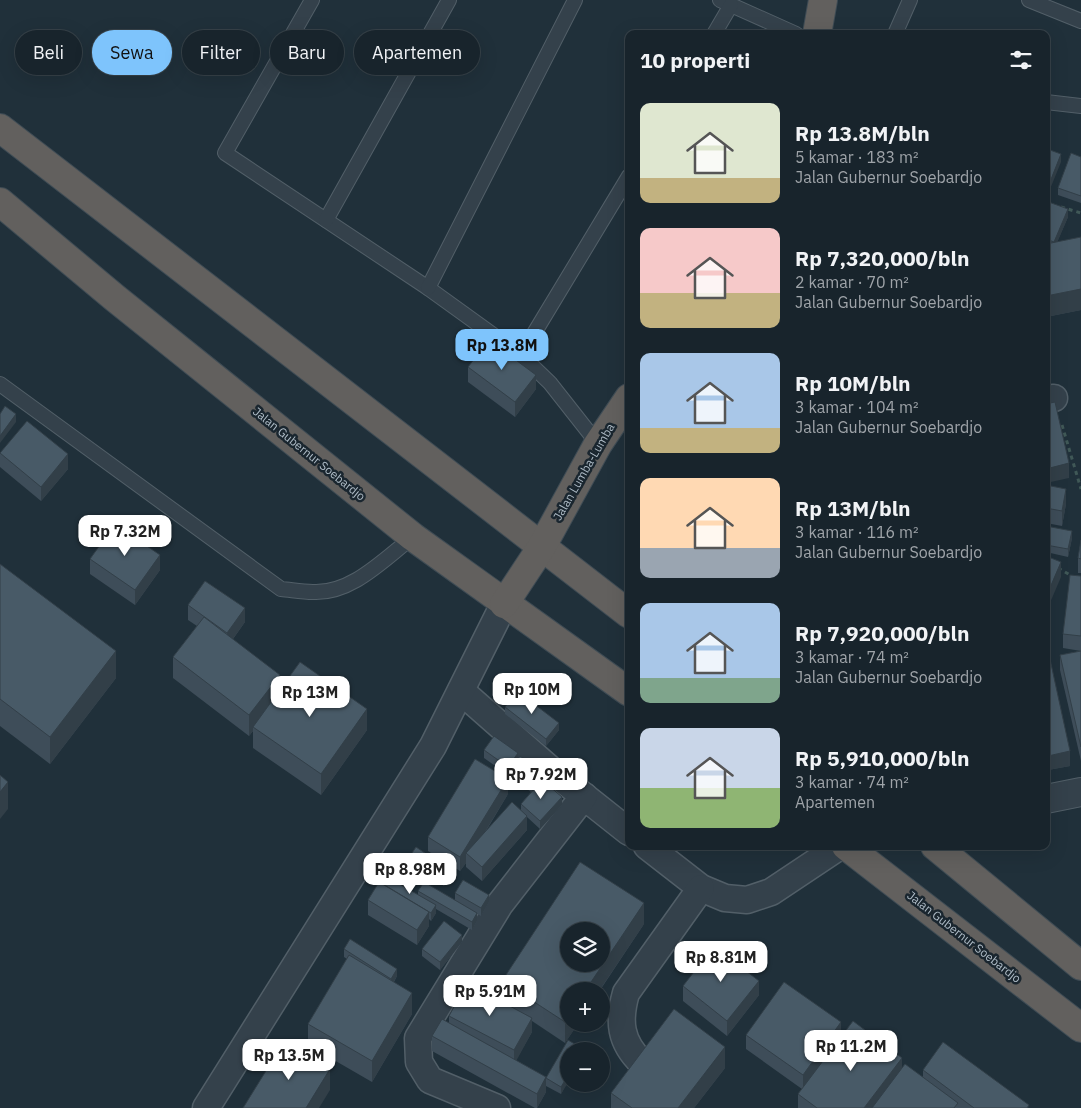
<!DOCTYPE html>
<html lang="id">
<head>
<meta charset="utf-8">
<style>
	:root { --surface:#18242c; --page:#212c34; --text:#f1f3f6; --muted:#9fa4a9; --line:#364148; --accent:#7ec4fc }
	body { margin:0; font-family:"IBM Plex Sans",sans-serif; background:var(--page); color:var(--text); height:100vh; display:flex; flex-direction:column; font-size:19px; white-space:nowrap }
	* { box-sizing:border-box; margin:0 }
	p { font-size:16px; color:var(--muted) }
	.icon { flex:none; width:28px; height:28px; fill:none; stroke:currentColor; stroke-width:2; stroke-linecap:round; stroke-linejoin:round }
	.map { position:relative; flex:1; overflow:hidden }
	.panel { position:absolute; left:625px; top:30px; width:425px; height:820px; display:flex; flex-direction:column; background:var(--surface); border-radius:10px; box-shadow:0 5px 20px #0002,0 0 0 1px var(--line) }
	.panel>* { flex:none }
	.banner { position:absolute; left:15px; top:30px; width:475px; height:45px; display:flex; gap:10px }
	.controls { position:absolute; left:560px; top:922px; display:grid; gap:10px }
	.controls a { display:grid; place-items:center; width:50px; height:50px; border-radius:50%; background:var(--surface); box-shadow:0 5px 20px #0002,0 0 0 1px var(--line); font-size:25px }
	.price { position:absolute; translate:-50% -42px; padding:0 11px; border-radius:10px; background:#fff; color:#222; font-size:16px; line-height:32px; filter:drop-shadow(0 1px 2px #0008) }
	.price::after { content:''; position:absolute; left:50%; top:30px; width:15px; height:11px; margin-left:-8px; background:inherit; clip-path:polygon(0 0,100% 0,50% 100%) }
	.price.on { background:var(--accent); color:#111 }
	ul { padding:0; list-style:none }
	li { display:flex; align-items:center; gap:15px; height:125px; padding:0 15px }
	li span { display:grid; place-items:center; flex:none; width:140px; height:100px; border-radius:10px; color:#555 }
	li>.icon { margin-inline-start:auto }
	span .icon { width:60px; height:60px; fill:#fffc; stroke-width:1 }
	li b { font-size:21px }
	h2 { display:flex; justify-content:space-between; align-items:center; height:60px; padding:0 15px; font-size:21px }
	.tag { padding:0 18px; border-radius:22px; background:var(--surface); box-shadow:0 5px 20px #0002,0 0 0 1px var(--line); font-size:18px; line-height:45px }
	.tag.on { background:var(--accent); color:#111 }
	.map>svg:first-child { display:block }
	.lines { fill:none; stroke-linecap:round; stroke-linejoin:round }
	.service-casing { stroke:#525f68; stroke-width:16 }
	.minor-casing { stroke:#525f68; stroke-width:29 }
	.tertiary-casing { stroke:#525f68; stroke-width:30 }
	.trunk-casing { stroke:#3f4c55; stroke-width:30 }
	.path { stroke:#405857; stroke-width:3; stroke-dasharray:4 4; stroke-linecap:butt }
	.service { stroke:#34414b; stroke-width:14 }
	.minor { stroke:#34414b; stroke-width:26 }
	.tertiary { stroke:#34414b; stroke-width:28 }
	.trunk { stroke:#62605e; stroke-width:28 }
	.wall { fill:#3e4d59 }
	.shaded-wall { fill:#323f48 }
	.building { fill:#485a67; stroke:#323f48; fill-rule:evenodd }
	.labels { text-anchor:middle; stroke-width:5; stroke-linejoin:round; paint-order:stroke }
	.street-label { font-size:12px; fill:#afbcc7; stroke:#1a262f }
</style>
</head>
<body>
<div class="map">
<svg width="1081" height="1108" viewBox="0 0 1081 1108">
	<rect width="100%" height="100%" fill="#20303a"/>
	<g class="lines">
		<g class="service-casing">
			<g id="service">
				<polyline points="312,0 225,153 428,288 521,355 550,383 598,444"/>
				<polyline points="720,0 796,34"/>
				<polyline points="1029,0 1081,21"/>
				<polyline points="714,34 731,5"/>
				<polyline points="895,34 910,0"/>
				<polyline points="1046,102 1081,106"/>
				<polyline points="326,220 449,0"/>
				<polyline points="428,288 575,0"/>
				<polyline points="521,355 629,176"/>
				<path d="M0,384L281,589C292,590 302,592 313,592C352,594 384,559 413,537"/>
			</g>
		</g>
		<g class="minor-casing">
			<g id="minor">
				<polyline points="1046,399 1054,398"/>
				<polyline points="461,691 552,771 629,832"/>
				<polyline points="647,846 701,888 725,898 747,900 771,892 840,846"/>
				<path d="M642,1063C620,1042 618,1021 626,993L701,888"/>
				<polyline points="206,1108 433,746 504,604"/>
				<polyline points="497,1108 430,1080 419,1062 418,1038 500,904 584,796"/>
			</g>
		</g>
		<g class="tertiary-casing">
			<polyline id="tertiary" points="1046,799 1081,792"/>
		</g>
		<g class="trunk-casing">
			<g id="trunk">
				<polyline points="817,34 823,0"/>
				<polyline points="0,128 629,614"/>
				<polyline points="0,202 115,298 413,537 629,692"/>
				<polyline points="504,604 541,548 598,444 629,398"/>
				<polyline points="846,846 1081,1028"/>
				<polyline points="935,846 1081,966"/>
			</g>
		</g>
		<g class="path">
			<polyline points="1061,207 1081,213"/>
			<polyline points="1062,425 1081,489"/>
			<polyline points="1058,568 1072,576"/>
		</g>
		<use href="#service" class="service"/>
		<use href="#minor" class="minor"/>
		<use href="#tertiary" class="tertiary"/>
		<use href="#trunk" class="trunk"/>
	</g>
	<g class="wall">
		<polygon points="1081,157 1081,203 1058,195 1058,188"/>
		<polygon points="1046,201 1068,217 1057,242 1081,310 1046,317"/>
		<polygon points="468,367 536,389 515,417 468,382"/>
		<polygon points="0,453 68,469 41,501 0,467"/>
		<polygon points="1046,485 1066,504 1062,526 1046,523"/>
		<polygon points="1046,526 1072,538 1068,557 1046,552"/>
		<polygon points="1081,540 1081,573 1078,573 1078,558"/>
		<polygon points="90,559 160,570 135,605 90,574"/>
		<polygon points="0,564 116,678 50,764 0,726"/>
		<polygon points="1081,576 1081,651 1063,648 1063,634"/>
		<polygon points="188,605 245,622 233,639 280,690 367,730 321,795 253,748 253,731 249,736 173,678 173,657 197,626 188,620"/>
		<polygon points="1046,650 1070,766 1048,770 1046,764"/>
		<polygon points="1081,651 1081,761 1060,670 1060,655"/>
		<polygon points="505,707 559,730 546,746 505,714"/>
		<polygon points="484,750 518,758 544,781 543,781 562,805 540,829 527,817 527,830 482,881 466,867 466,863 460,871 428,851 428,837 508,794 486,831 521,810 521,804 531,792 510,776 510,772 508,775 484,758"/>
		<polygon points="410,856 450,877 444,886 410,864"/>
		<polygon points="383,884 418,895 418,891 477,921 472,930 436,909 436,913 431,921 429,919 429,926 417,945 368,915 368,900"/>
		<polygon points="455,893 489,902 481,916 455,901"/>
		<polygon points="644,924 565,1043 532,1021 532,1032 516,1060 546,1092 537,1108 535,1108 432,1051 432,1036 449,1023 449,1016 502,1002 502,981"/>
		<polygon points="462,942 440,970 422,956 422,949"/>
		<polygon points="344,949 397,976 394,982 412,1014 372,1082 308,1045 308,1024 347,959 344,957"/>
		<polygon points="683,986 759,995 727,1036 683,1001"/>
		<polygon points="746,1035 902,1068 923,1078 923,1070 1029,1108 798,1108 798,1094 802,1089 746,1049"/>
		<polygon points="583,1051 561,1094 546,1086 546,1078"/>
		<polygon points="725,1068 694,1108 611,1108 611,1093"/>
	</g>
	<g class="shaded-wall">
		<polygon points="1061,154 1061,162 1046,199 1046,192"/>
		<polygon points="1068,209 1068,217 1054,250 1054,242"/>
		<polygon points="1081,289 1081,310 1046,317 1046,296"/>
		<polygon points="536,375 536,389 515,417 515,402"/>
		<polygon points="16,414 16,422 0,443 0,436"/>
		<polygon points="68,454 68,469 41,501 41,487"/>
		<polygon points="1069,463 1069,478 1046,483 1046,469"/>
		<polygon points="1066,489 1066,504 1062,526 1062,511"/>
		<polygon points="1072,531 1072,538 1068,557 1068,549"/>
		<polygon points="160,555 160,570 135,605 135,590"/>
		<polygon points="1061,562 1061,577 1046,612 1046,597"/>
		<polygon points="245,608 245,622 227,647 227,633"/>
		<polygon points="116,651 116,678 50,764 50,737"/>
		<polygon points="280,675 280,696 253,727 253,731 249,736 249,715"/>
		<polygon points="367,709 367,730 321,795 321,774"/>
		<polygon points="559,723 559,730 546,746 546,739"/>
		<polygon points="1070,751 1070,766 1048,770 1048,756"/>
		<polygon points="518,753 518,761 510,769 510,772 508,775 508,767"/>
		<polygon points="544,773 544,781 534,794 534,786"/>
		<polygon points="508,779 508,794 470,856 466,853 466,863 460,871 460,857"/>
		<polygon points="8,782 8,809 0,819 0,792"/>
		<polygon points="562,797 562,805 540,829 540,821"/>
		<polygon points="527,816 527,830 482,881 482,867"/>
		<polygon points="450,870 450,877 444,886 444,879"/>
		<polygon points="489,895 489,902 481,916 481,908"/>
		<polygon points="644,903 644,924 599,991 585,991"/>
		<polygon points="436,905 436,913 431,921 431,913"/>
		<polygon points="429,912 429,926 417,945 417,930"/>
		<polygon points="477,913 477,921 472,930 472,922"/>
		<polygon points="462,935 462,942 440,970 440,962"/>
		<polygon points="397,969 397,976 391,986 391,979"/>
		<polygon points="759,981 759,995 727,1036 727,1021"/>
		<polygon points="412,993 412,1014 372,1082 372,1061"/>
		<polygon points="569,1016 569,1024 578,1024 565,1043 565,1022"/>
		<polygon points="532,1018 532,1032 514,1065 514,1050"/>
		<polygon points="841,1022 841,1036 803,1090 803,1075"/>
		<polygon points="725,1047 725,1068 694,1108 678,1108"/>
		<polygon points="902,1058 902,1079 880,1108 864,1108"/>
		<polygon points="330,1069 330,1090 319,1108 306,1108"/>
		<polygon points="569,1074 569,1081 561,1094 561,1087"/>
		<polygon points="546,1077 546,1092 537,1108 537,1094"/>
	</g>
	<g class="building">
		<polygon points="1050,150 1061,154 1046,192 1046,158"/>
		<polygon points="1071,153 1081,157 1081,196 1058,188"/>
		<polygon points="1046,201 1068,209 1054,242 1046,239"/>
		<polygon points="1081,237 1081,289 1046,296 1046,244"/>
		<polygon points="489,340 536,375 515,402 468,367"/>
		<polygon points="1055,402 1069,463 1046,469 1046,404"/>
		<polygon points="5,406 16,414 0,436 0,414"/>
		<polygon points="27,421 68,454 41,487 0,453"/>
		<polygon points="1046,485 1066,489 1062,511 1046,508"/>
		<polygon points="115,524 160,555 135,590 90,559"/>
		<polygon points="1046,526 1072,531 1068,549 1046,545"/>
		<polygon points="1081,540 1081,559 1078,558"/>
		<polygon points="1046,556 1061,562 1046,597"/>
		<polygon points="0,564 116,651 50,737 0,699"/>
		<polygon points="1070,575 1081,576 1081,636 1063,634"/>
		<polygon points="205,581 245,608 227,633 188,605"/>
		<polygon points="204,617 280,675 249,715 173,657"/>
		<polygon points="1046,650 1048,650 1070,751 1048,756 1046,749"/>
		<polygon points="1081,651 1081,747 1060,655"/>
		<polygon points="300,662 367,709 321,774 253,727"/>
		<polygon points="517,691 559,723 546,739 505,707"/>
		<polygon points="494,736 518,753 508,767 484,750"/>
		<polygon points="520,756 544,773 534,786 510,769"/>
		<polygon points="475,759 508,779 460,857 428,837"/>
		<polygon points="0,775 8,782 0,792"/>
		<polygon points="542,780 562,797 540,821 521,804"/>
		<polygon points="512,802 527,816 482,867 466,853"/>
		<polygon points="416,847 450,870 444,879 410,856"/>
		<path d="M580,862L644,903L585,991H569V1016L565,1022L502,981ZM569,931H601V964H569Z"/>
		<polygon points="387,877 436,905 431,913 383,884"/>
		<polygon points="463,880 489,895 481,908 455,893"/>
		<polygon points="379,882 429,912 417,930 368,900"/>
		<polygon points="424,882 477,913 472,922 418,891"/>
		<polygon points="444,921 462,935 440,962 422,949"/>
		<polygon points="350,939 397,969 391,979 344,949"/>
		<polygon points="714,946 759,981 727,1021 683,986"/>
		<polygon points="349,955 412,993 372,1061 308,1024"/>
		<polygon points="784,982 841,1022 803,1075 746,1035"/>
		<polygon points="467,983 532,1018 514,1050 449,1016"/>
		<polygon points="674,1009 725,1047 678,1108 632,1108 611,1093"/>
		<polygon points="442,1019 546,1077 537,1094 432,1036"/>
		<polygon points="853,1021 902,1058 864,1108 817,1108 798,1094"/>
		<polygon points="285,1040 330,1069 306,1108 243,1108"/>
		<polygon points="568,1040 583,1049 582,1051 569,1051 569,1074 561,1087 546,1078"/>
		<polygon points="943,1042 1029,1105 1027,1108 974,1108 923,1070"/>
		<polygon points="905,1064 958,1103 954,1108 872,1108"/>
	</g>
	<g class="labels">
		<g class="street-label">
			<text transform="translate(309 454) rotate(39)" y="4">Jalan Gubernur Soebardjo</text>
			<text transform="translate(584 472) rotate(-60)" y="4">Jalan Lumba-Lumba</text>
			<text transform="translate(964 937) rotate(38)" y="4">Jalan Gubernur Soebardjo</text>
		</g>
	</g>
</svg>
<div class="controls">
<a><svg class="icon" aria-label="layers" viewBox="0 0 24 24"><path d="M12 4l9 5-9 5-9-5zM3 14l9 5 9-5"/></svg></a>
<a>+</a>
<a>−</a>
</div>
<b class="price on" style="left:502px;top:371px">Rp 13.8M</b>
<b class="price" style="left:125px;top:557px">Rp 7.32M</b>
<b class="price" style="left:532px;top:715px">Rp 10M</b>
<b class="price" style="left:310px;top:718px">Rp 13M</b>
<b class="price" style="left:541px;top:800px">Rp 7.92M</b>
<b class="price" style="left:410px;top:895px">Rp 8.98M</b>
<b class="price" style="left:721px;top:983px">Rp 8.81M</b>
<b class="price" style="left:490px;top:1017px">Rp 5.91M</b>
<b class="price" style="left:851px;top:1072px">Rp 11.2M</b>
<b class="price" style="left:289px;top:1081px">Rp 13.5M</b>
<div class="banner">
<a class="tag">Beli</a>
<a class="tag on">Sewa</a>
<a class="tag">Filter</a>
<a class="tag">Baru</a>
<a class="tag">Apartemen</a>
</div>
<section class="panel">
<h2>10 properti<svg class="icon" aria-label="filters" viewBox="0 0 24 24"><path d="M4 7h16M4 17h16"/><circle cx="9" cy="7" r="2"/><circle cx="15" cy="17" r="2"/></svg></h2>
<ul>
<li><span style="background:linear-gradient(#dfe7d0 75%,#c2b280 0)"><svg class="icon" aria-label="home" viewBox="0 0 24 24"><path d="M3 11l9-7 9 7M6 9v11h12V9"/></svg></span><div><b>Rp 13.8M/bln</b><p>5 kamar · 183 m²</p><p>Jalan Gubernur Soebardjo</p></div></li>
<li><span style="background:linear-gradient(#f6c9c9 65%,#c2b280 0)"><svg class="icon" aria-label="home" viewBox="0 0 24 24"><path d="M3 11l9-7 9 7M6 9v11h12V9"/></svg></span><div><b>Rp 7,320,000/bln</b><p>2 kamar · 70 m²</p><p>Jalan Gubernur Soebardjo</p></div></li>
<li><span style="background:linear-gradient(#a9c7e8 75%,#c2b280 0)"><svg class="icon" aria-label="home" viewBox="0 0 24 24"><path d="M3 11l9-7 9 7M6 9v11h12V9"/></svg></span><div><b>Rp 10M/bln</b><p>3 kamar · 104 m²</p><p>Jalan Gubernur Soebardjo</p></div></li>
<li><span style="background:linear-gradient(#ffd9b3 70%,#9aa5b1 0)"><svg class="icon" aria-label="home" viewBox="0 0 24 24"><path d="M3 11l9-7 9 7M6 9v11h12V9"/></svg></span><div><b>Rp 13M/bln</b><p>3 kamar · 116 m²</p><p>Jalan Gubernur Soebardjo</p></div></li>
<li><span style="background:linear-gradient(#a9c7e8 75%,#7fa58c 0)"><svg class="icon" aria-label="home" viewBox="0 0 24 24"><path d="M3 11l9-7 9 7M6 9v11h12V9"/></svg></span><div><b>Rp 7,920,000/bln</b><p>3 kamar · 74 m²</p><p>Jalan Gubernur Soebardjo</p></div></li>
<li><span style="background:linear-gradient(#c9d6e8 60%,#8fb573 0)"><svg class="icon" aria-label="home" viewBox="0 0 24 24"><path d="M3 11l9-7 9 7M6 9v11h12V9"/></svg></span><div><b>Rp 5,910,000/bln</b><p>3 kamar · 74 m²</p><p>Apartemen</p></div></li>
</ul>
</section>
</div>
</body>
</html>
